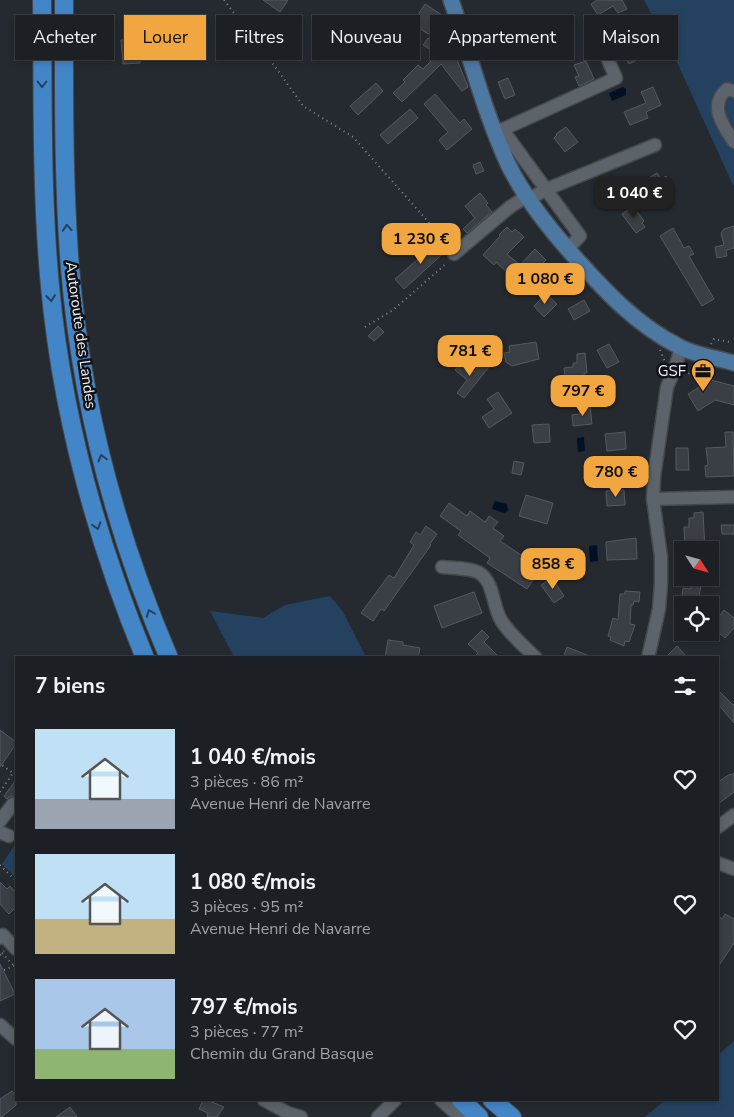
<!DOCTYPE html>
<html lang="fr">
<head>
<meta charset="utf-8">
<style>
	:root { --surface:#1c2024; --page:#292d31; --text:#f1f3f6; --muted:#a0a3a6; --line:#3a3e41; --accent:#f1a640 }
	body { margin:0; font-family:"Nunito Sans",sans-serif; background:var(--page); color:var(--text); height:100vh; display:flex; flex-direction:column; font-size:19px; white-space:nowrap }
	* { box-sizing:border-box; margin:0 }
	p { font-size:16px; color:var(--muted) }
	.icon { flex:none; width:28px; height:28px; fill:none; stroke:currentColor; stroke-width:2; stroke-linecap:round; stroke-linejoin:round }
	.map { position:relative; flex:1; overflow:hidden }
	.drawer { position:absolute; left:15px; top:656px; width:704px; height:445px; display:flex; flex-direction:column; background:var(--surface); border-radius:0px; box-shadow:0 2px 8px #0003,0 0 0 1px var(--line) }
	.drawer>* { flex:none }
	.banner { position:absolute; left:15px; top:15px; width:705px; height:45px; display:flex; gap:10px }
	.needle { width:32px; rotate:126deg }
	.buttons { position:absolute; left:674px; top:541px; display:grid; gap:10px }
	.buttons a { display:grid; place-items:center; width:45px; height:45px; border-radius:0px; background:var(--surface); box-shadow:0 2px 8px #0003,0 0 0 1px var(--line); font-size:25px }
	.price { position:absolute; translate:-50% -42px; padding:0 11px; border-radius:10px; background:var(--accent); color:#111; font-size:16px; line-height:32px; filter:drop-shadow(0 1px 2px #0008) }
	.price::after { content:''; position:absolute; left:50%; top:30px; width:15px; height:11px; margin-left:-8px; background:inherit; clip-path:polygon(0 0,100% 0,50% 100%) }
	.price.current { background:#222; color:#fff }
	ul { padding:0; list-style:none }
	li { display:flex; align-items:center; gap:15px; height:125px; padding:0 20px }
	li span { display:grid; place-items:center; flex:none; width:140px; height:100px; border-radius:0px; color:#555 }
	li>.icon { margin-inline-start:auto }
	span .icon { width:60px; height:60px; fill:#fffc; stroke-width:1 }
	li b { font-size:21px }
	h2 { display:flex; justify-content:space-between; align-items:center; height:60px; padding:0 20px; font-size:21px }
	.tag { padding:0 18px; border-radius:0px; background:var(--surface); box-shadow:0 2px 8px #0003,0 0 0 1px var(--line); font-size:18px; line-height:45px }
	.tag.current { background:var(--accent); color:#111 }
	.map>svg:first-child { display:block }
	.green { fill:#244260 }
	.water { fill:#001025 }
	.building { fill:#3a3f45; stroke:#545a61 }
	.lines { fill:none; stroke-linecap:round; stroke-linejoin:round }
	.minor-casing { stroke:#44494d; stroke-width:15 }
	.major-casing { stroke:#44494d; stroke-width:18 }
	.highway-casing { stroke:#44494d; stroke-width:20 }
	.path { stroke:#83878c; stroke-width:2; stroke-dasharray:1 4; stroke-linecap:butt }
	.minor { stroke:#5d636a; stroke-width:12 }
	.major { stroke:#4d78a2; stroke-width:15 }
	.highway { stroke:#4386c8; stroke-width:18 }
	.oneway { stroke:#24405d }
	.labels { text-anchor:middle; stroke-width:5; stroke-linejoin:round; paint-order:stroke }
	.street-label { font-size:15px; fill:#eff2f6; stroke:#101215 }
	.poi-label { font-size:15px; fill:#eff2f6; stroke:#101215; text-anchor:end }
</style>
</head>
<body>
<div class="map">
<svg width="734" height="1117" viewBox="0 0 734 1117">
	<rect width="100%" height="100%" fill="#252a30"/>
	<g class="green">
		<polygon points="644,0 734,0 734,184 733,185 676,60"/>
		<polygon points="330,596 343,612 366,657 234,657 210,611 263,618 285,605"/>
		<polygon points="16,843 16,878 2,864"/>
		<polygon points="734,1041 734,1117 645,1117 665,1100 718,1100 718,1055"/>
	</g>
	<g class="water">
		<polygon points="623,87 626,89 626,95 612,101 609,93"/>
		<polygon points="584,437 585,451 578,452 577,438"/>
		<polygon points="495,501 507,504 508,511 504,513 492,509"/>
		<polygon points="597,545 598,561 590,562 589,546"/>
	</g>
	<g class="building">
		<polygon points="263,0 288,0 280,12"/>
		<polygon points="597,0 622,0 627,9 618,13 613,6 598,15 591,4"/>
		<polygon points="425,4 442,15 430,35 412,24"/>
		<polygon points="520,26 526,40 498,52 492,40 495,36"/>
		<polygon points="428,38 442,47 452,39 460,58 457,60 468,87 462,91 441,64 402,102 393,93 405,82 403,80 418,65 423,69 435,57 433,55 436,53 423,45"/>
		<polygon points="138,39 140,63 123,64 121,40"/>
		<polygon points="633,43 641,58 629,64 621,49"/>
		<polygon points="586,61 594,79 579,86 575,77 579,76 574,65"/>
		<polygon points="508,78 515,95 505,99 498,82"/>
		<polygon points="376,83 383,91 358,115 350,106"/>
		<polygon points="653,87 661,105 646,112 648,118 630,125 624,112 646,103 641,92"/>
		<polygon points="435,94 460,123 464,119 472,129 447,150 439,140 448,132 424,104"/>
		<polygon points="410,109 418,118 388,144 380,135"/>
		<polygon points="566,127 578,142 565,152 554,138 557,135 556,134"/>
		<polygon points="480,162 484,171 476,174 473,165"/>
		<polygon points="657,173 661,179 666,176 670,184 656,193 647,179"/>
		<polygon points="480,193 488,203 486,205 492,212 467,233 463,229 475,218 465,206"/>
		<polygon points="633,206 644,221 642,223 645,227 636,233 622,214"/>
		<polygon points="734,226 734,248 726,250 727,256 717,258 715,247 724,245 721,233 724,229"/>
		<polygon points="507,227 512,232 515,229 524,237 507,254 520,265 535,249 546,260 524,282 525,284 519,291 509,282 513,278 496,262 494,265 483,255 500,236 499,235"/>
		<polygon points="673,228 684,248 689,246 694,254 689,256 714,299 702,306 660,236"/>
		<polygon points="439,241 447,250 404,289 395,279"/>
		<polygon points="546,294 557,304 544,317 534,306"/>
		<polygon points="584,300 590,311 574,320 568,309"/>
		<polygon points="378,326 384,332 374,341 368,336"/>
		<polygon points="536,342 539,359 512,366 506,362 504,353 510,352 509,346"/>
		<polygon points="609,344 619,362 607,368 597,350"/>
		<polygon points="585,353 587,373 584,373 585,378 565,377 564,368 573,367 573,363 577,363 577,354"/>
		<polygon points="461,362 474,372 482,362 489,367 464,398 457,393 467,380 455,370"/>
		<polygon points="711,380 734,386 734,405 715,400 698,411 688,394"/>
		<polygon points="498,392 512,413 489,428 482,417 494,409 487,399"/>
		<polygon points="590,405 592,424 573,426 572,415 580,414 579,406"/>
		<polygon points="549,424 550,442 534,443 532,425"/>
		<polygon points="625,432 626,449 607,451 605,434"/>
		<polygon points="725,432 733,432 734,476 706,477 705,466 708,465 706,448 726,447"/>
		<polygon points="676,448 688,448 689,470 676,470"/>
		<polygon points="514,461 524,463 521,475 512,473"/>
		<polygon points="624,490 625,505 607,506 606,491"/>
		<polygon points="526,495 553,503 547,524 519,516"/>
		<polygon points="449,503 467,516 470,511 485,522 489,516 498,522 493,528 504,536 500,541 541,568 527,589 487,563 490,558 458,535 461,531 440,516"/>
		<polygon points="703,512 705,550 685,550 684,527 689,527 689,518 694,518 694,513"/>
		<polygon points="721,525 734,525 734,534 722,534"/>
		<polygon points="426,526 437,534 430,544 431,545 384,611 381,609 373,621 361,613 389,575 394,578 414,545 410,542 416,532 420,535"/>
		<polygon points="636,538 637,559 607,560 606,542"/>
		<polygon points="552,578 564,596 554,603 541,585"/>
		<polygon points="691,578 701,578 701,586 697,605 681,605 683,588 691,589"/>
		<polygon points="625,591 640,592 639,602 634,601 633,605 631,605 630,624 635,625 629,642 625,641 624,646 610,640 611,637 608,636 613,618 618,620 620,594 625,594"/>
		<polygon points="474,592 482,613 442,628 434,606"/>
		<polygon points="724,610 734,618 734,628 725,638 711,626"/>
		<polygon points="482,630 489,637 484,642 500,658 473,658 478,653 468,644"/>
		<polygon points="388,640 403,642 403,645 420,648 418,658 385,658"/>
		<polygon points="677,646 688,658 665,658"/>
		<polygon points="567,647 592,657 592,658 563,658"/>
		<polygon points="718,690 733,705 734,704 734,723 718,704"/>
		<polygon points="0,730 16,742 16,744 0,767"/>
		<polygon points="734,773 734,792 718,804 718,782 730,774 731,775"/>
		<polygon points="16,780 16,797 10,796 7,799 4,796"/>
		<polygon points="0,882 7,889 10,886 16,893 16,907 9,914 0,904"/>
		<polygon points="725,914 734,919 734,943 718,967 718,916 722,919"/>
		<polygon points="0,964 15,994 0,1001"/>
		<polygon points="12,1091 16,1096 16,1105 2,1117 0,1117 0,1099"/>
		<polygon points="203,1100 207,1100 224,1107 217,1117 207,1117 208,1113 199,1109"/>
		<polygon points="70,1107 77,1117 56,1117"/>
	</g>
	<g class="lines">
		<g class="minor-casing">
			<g id="minor">
				<path d="M734,91L727,89C708,105 723,126 734,142"/>
				<polyline points="502,129 580,236 568,249"/>
				<polyline points="495,133 616,78 605,53"/>
				<polyline points="529,199 547,189 655,145"/>
				<polyline points="454,254 510,207 527,196"/>
				<polyline points="653,499 734,497"/>
				<path d="M442,567C452,568 473,568 481,574C494,584 493,607 501,620C510,635 524,646 536,658"/>
				<polyline points="648,658 659,609 661,583 661,557 653,499 654,477 667,387 675,368 681,348"/>
				<polyline points="0,821 13,804"/>
				<polyline points="718,827 734,815"/>
				<polyline points="0,832 9,836"/>
				<polyline points="718,863 734,869"/>
				<polyline points="0,938 3,935 16,949"/>
				<polyline points="0,1025 16,1039"/>
				<polyline points="264,1100 288,1113 301,1117"/>
				<polyline points="441,1100 460,1117"/>
				<polyline points="378,1117 395,1100"/>
			</g>
		</g>
		<g class="major-casing">
			<path id="major" d="M451,0C470,55 484,112 508,164C524,197 548,227 572,254C604,290 636,325 680,347C695,355 717,358 734,363"/>
		</g>
		<g class="highway-casing">
			<g id="highway">
				<path d="M42,0C43,96 41,191 50,286C62,415 96,539 145,658"/>
				<path d="M64,0C64,89 63,179 70,268C81,402 116,534 169,658"/>
				<polyline points="461,1100 479,1117"/>
				<polyline points="492,1100 512,1117"/>
			</g>
		</g>
		<g class="path">
			<polyline points="224,0 279,72 303,106 353,137 448,244"/>
			<polyline points="365,327 393,310 447,263"/>
			<polyline points="711,344 714,339 730,342"/>
			<polyline points="660,350 665,362"/>
			<polyline points="684,372 688,374 700,368"/>
			<polyline points="0,792 13,773 2,765"/>
			<polyline points="0,865 16,881"/>
			<polyline points="2,953 16,968"/>
			<polyline points="0,955 4,951"/>
			<polyline points="4,970 14,966"/>
			<polyline points="16,991 16,990"/>
		</g>
		<use href="#minor" class="minor"/>
		<use href="#major" class="major"/>
		<use href="#highway" class="highway"/>
	</g>
	<defs><path id="oneway-chevron" d="M-2-3.5L2.5 0L-2 3.5" fill="none" stroke-width="1.6" stroke-linecap="round" stroke-linejoin="round" transform="scale(1.25)"/></defs>
	<g class="oneway">
		<use href="#oneway-chevron" transform="translate(42 84) rotate(90)"/>
		<use href="#oneway-chevron" transform="translate(67 228) rotate(-94)"/>
		<use href="#oneway-chevron" transform="translate(51 298) rotate(83)"/>
		<use href="#oneway-chevron" transform="translate(102 458) rotate(-105)"/>
		<use href="#oneway-chevron" transform="translate(97 526) rotate(73)"/>
		<use href="#oneway-chevron" transform="translate(150 613) rotate(-111)"/>
	</g>
	<defs>
		<g id="office-pin" transform="scale(1.25)"><path d="M0 17L-7.5 6A9.5 9.5 0 1 1 7.5 6Z" fill="#f1a640" stroke="#101215"/><path d="M-6-3h4V-5.5h4V-3h4V5H-6ZM-1-4.5V-3h2v-1.5ZM-6 0V1H6V0Z" fill="#111"/></g>
	</defs>
	<g fill-rule="evenodd">
		<use href="#office-pin" x="703" y="371"/>
	</g>
	<g class="labels">
		<g class="street-label">
			<text transform="translate(81 335) rotate(82)" y="5">Autoroute des Landes</text>
		</g>
		<g class="poi-label">
			<text x="686" y="376">GSF</text>
		</g>
	</g>
</svg>
<div class="buttons">
<a><svg class="needle" viewBox="-14 -14 28 28"><path d="M0-13l5 13h-10z" fill="#e53935"/><path d="M0 13l5-13h-10z" fill="#a0a3a6"/></svg></a>
<a><svg class="icon" aria-label="locate" viewBox="0 0 24 24"><circle cx="12" cy="12" r="6"/><path d="M12 2v4M12 18v4M2 12h4M18 12h4"/></svg></a>
</div>
<b class="price current" style="left:634px;top:219px">1 040 €</b>
<b class="price" style="left:421px;top:265px">1 230 €</b>
<b class="price" style="left:545px;top:305px">1 080 €</b>
<b class="price" style="left:470px;top:377px">781 €</b>
<b class="price" style="left:583px;top:417px">797 €</b>
<b class="price" style="left:616px;top:498px">780 €</b>
<b class="price" style="left:553px;top:590px">858 €</b>
<div class="banner">
<a class="tag">Acheter</a>
<a class="tag current">Louer</a>
<a class="tag">Filtres</a>
<a class="tag">Nouveau</a>
<a class="tag">Appartement</a>
<a class="tag">Maison</a>
</div>
<section class="drawer">
<h2>7 biens<svg class="icon" aria-label="filters" viewBox="0 0 24 24"><path d="M4 7h16M4 17h16"/><circle cx="9" cy="7" r="2"/><circle cx="15" cy="17" r="2"/></svg></h2>
<ul>
<li><span style="background:linear-gradient(#bfe0f5 70%,#9aa5b1 0)"><svg class="icon" aria-label="home" viewBox="0 0 24 24"><path d="M3 11l9-7 9 7M6 9v11h12V9"/></svg></span><div><b>1 040 €/mois</b><p>3 pièces · 86 m²</p><p>Avenue Henri de Navarre</p></div><svg class="icon" aria-label="heart" viewBox="0 0 24 24"><path d="M12 20l-8-8c-3-5 5-10 8-4 3-6 11-1 8 4z"/></svg></li>
<li><span style="background:linear-gradient(#bfe0f5 65%,#c2b280 0)"><svg class="icon" aria-label="home" viewBox="0 0 24 24"><path d="M3 11l9-7 9 7M6 9v11h12V9"/></svg></span><div><b>1 080 €/mois</b><p>3 pièces · 95 m²</p><p>Avenue Henri de Navarre</p></div><svg class="icon" aria-label="heart" viewBox="0 0 24 24"><path d="M12 20l-8-8c-3-5 5-10 8-4 3-6 11-1 8 4z"/></svg></li>
<li><span style="background:linear-gradient(#a9c7e8 70%,#8fb573 0)"><svg class="icon" aria-label="home" viewBox="0 0 24 24"><path d="M3 11l9-7 9 7M6 9v11h12V9"/></svg></span><div><b>797 €/mois</b><p>3 pièces · 77 m²</p><p>Chemin du Grand Basque</p></div><svg class="icon" aria-label="heart" viewBox="0 0 24 24"><path d="M12 20l-8-8c-3-5 5-10 8-4 3-6 11-1 8 4z"/></svg></li>
</ul>
</section>
</div>
</body>
</html>
